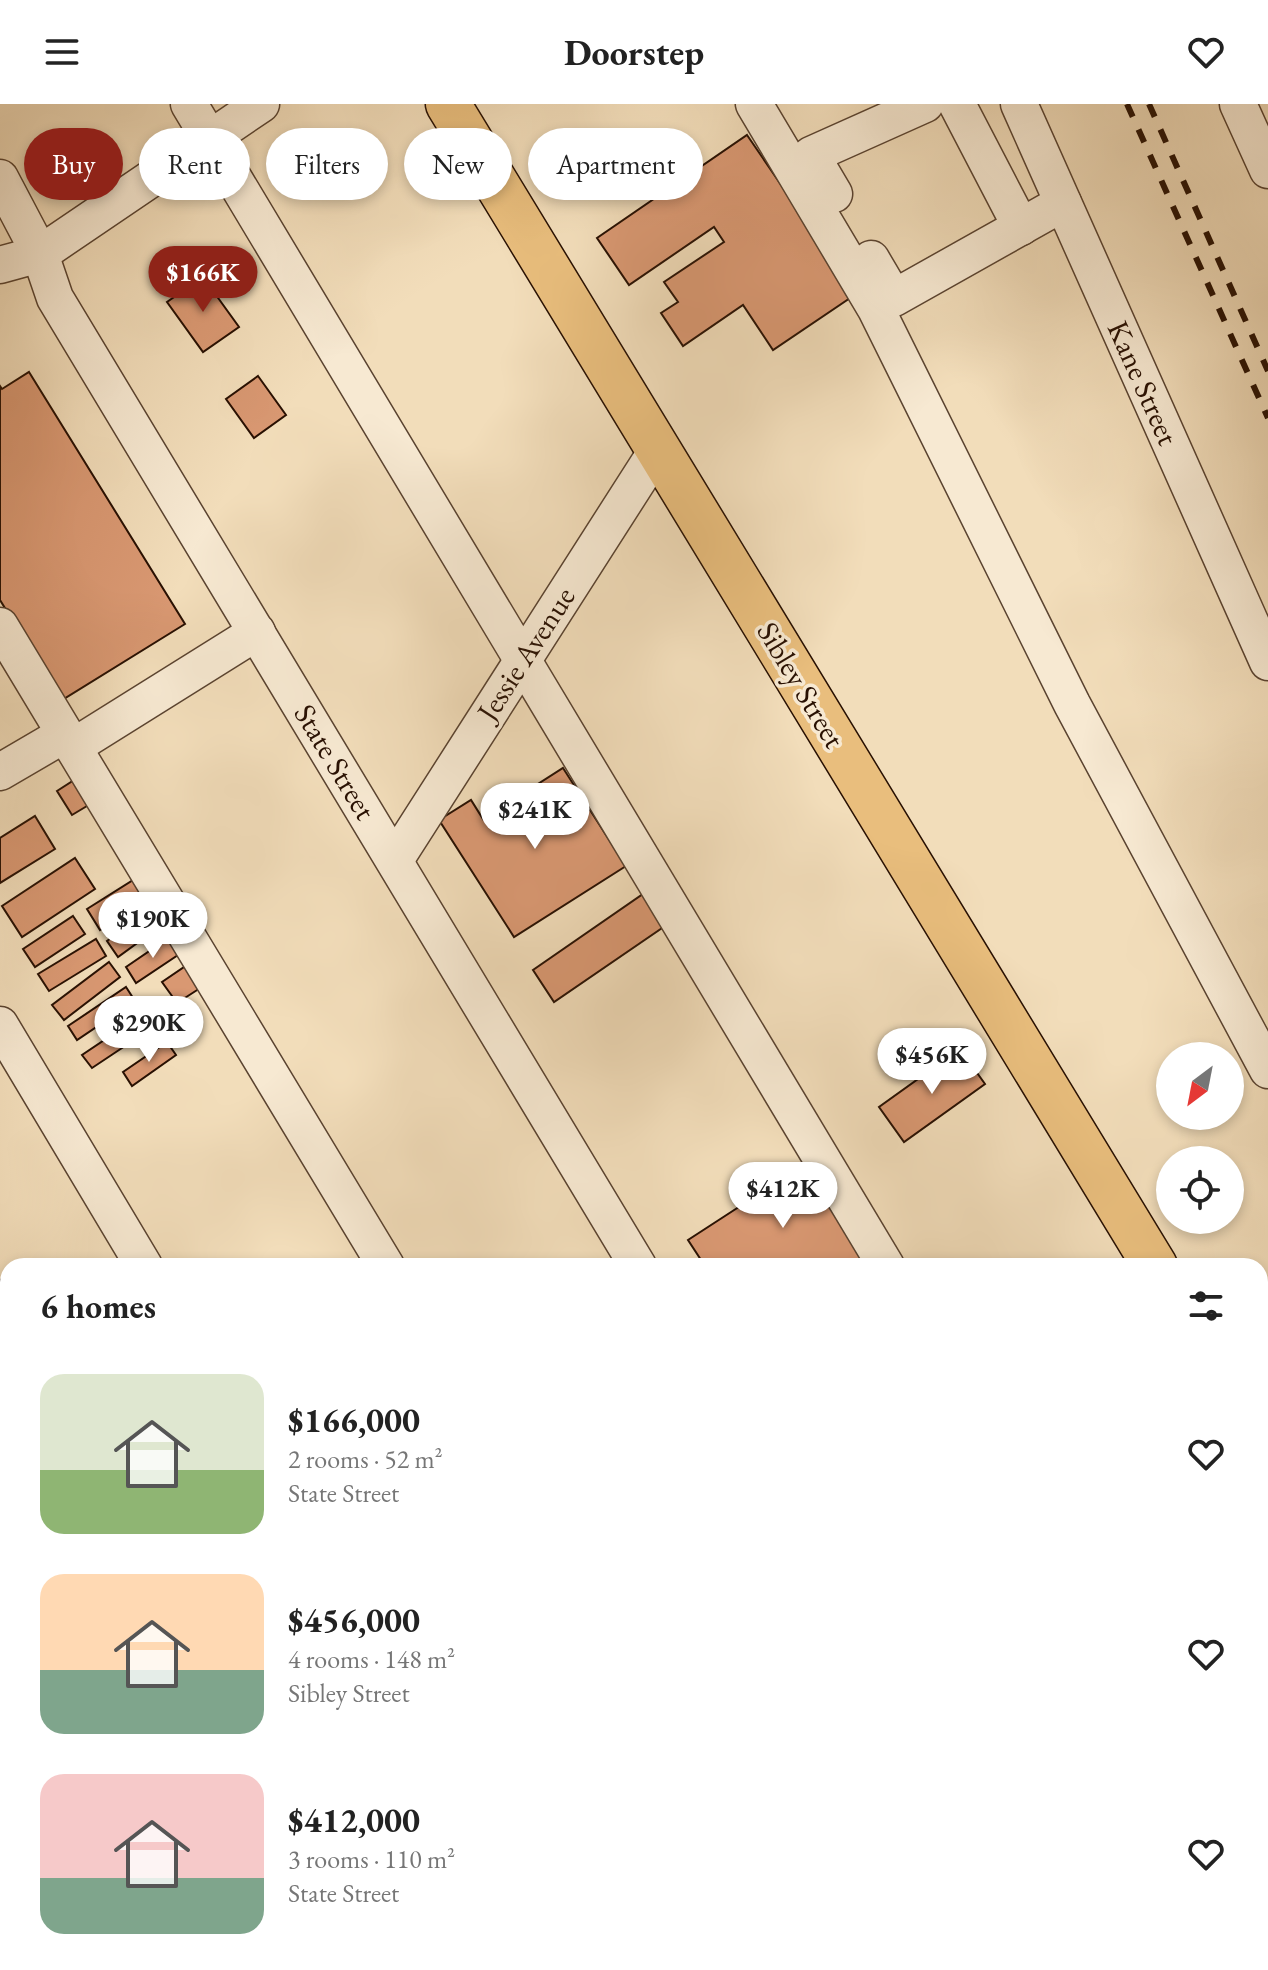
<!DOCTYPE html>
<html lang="en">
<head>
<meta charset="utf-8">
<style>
	:root { --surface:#fff; --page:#f6f6f6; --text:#222; --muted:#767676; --accent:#8f2418 }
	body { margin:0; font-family:"EB Garamond",serif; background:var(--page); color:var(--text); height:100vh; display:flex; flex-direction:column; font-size:30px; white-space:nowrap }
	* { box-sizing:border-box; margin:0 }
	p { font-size:26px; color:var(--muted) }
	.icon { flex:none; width:44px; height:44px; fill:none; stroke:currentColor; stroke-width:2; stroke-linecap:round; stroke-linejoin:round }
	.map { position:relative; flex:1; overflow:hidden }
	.details { position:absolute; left:0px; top:1154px; width:1268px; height:712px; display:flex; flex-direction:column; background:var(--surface); border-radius:24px 24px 0 0; box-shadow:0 4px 12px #0003 }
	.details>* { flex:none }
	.top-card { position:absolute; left:24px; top:24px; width:800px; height:72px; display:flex; gap:16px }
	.needle { width:52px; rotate:212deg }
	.controls { position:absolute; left:1156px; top:938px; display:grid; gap:16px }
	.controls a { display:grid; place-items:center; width:88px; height:88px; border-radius:50%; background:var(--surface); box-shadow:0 4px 12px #0003; font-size:40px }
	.price { position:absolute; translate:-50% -68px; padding:0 18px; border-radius:28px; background:#fff; color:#222; font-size:26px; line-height:52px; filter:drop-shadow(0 2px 4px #0008) }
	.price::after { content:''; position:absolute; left:50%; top:48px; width:24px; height:18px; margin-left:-12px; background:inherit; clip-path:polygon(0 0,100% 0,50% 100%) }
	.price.active { background:var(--accent); color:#fff }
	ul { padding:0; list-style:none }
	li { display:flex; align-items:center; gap:24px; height:200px; padding:0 40px }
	li span { display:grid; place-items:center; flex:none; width:224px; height:160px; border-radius:24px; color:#555 }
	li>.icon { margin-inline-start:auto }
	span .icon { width:96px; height:96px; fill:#fffc; stroke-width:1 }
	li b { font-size:34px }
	h2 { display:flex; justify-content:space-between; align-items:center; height:96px; padding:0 40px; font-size:34px }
	.tag { padding:0 28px; border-radius:36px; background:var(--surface); box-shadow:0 4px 12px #0003; font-size:28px; line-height:72px }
	.tag.active { background:var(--accent); color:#fff }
	header { display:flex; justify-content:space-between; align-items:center; height:104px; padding:0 40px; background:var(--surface); font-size:36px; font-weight:700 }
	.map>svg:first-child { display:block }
	.green { fill:#b9c190; stroke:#706849; stroke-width:2 }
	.building { fill:#d99872; stroke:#281002; stroke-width:2 }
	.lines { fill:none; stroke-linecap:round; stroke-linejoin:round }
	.minor-casing { stroke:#5a4330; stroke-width:39 }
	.major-casing { stroke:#281002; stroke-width:47 }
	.path { stroke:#281002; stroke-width:5; stroke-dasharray:2 4; stroke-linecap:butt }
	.minor { stroke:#f7e9d2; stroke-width:36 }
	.major { stroke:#e9be7d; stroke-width:44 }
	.rail { stroke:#281002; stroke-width:6; stroke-dasharray:14 14; stroke-linecap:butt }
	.labels { text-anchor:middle; stroke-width:7; stroke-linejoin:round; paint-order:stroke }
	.street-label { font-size:30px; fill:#281002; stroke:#f7e9d2 }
</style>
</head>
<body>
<header><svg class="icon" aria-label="menu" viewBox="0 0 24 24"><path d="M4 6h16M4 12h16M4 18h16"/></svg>Doorstep<svg class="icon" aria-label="heart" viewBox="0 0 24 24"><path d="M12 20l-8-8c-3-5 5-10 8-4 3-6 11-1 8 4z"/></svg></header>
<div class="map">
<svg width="1268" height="1866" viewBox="0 0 1268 1866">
	<rect width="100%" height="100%" fill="#f2ddba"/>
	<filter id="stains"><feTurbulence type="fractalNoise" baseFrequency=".0025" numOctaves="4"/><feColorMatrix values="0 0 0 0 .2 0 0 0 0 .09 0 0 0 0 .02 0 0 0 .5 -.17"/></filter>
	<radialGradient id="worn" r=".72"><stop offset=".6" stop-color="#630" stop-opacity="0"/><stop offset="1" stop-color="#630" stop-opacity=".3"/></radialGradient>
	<g class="green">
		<polygon points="0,1275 8,1289 8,1511 0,1497"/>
		<polygon points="220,1858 351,1858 356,1866 225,1866"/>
	</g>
	<g class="building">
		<polygon points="747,31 856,190 773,246 743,201 683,242 661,209 678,198 664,178 724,138 714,123 629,181 597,134"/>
		<polygon points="203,173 239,223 203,248 167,198"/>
		<polygon points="29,268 185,520 62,596 0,496 0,282 2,285"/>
		<polygon points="258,272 286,311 254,334 226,295"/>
		<polygon points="563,664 626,762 514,833 439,716 471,696 483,715"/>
		<polygon points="82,671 97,696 72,711 57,687"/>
		<polygon points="35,712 55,745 0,779 0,734"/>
		<polygon points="75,754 95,785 22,833 2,802"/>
		<polygon points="138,773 150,794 100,826 87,805"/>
		<polygon points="643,790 665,822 554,898 533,866"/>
		<polygon points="154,803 166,818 118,853 107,837"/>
		<polygon points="73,812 85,830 35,863 23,845"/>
		<polygon points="170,833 181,849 136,879 126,863"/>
		<polygon points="96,835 106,852 49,887 38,870"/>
		<polygon points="193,857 208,879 177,899 162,878"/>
		<polygon points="109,858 120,873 64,916 52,901"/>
		<polygon points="126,883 135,897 77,936 68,922"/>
		<polygon points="143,910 152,924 92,964 82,951"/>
		<polygon points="167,938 176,951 132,982 123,968"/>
		<polygon points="960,945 985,980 904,1038 879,1003"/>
		<polygon points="808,1058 875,1162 705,1162 688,1136"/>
	</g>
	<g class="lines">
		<g class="minor-casing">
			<g id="minor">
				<polyline points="189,0 886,1162"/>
				<polyline points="754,0 876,205 1072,600 1268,966"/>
				<polyline points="957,0 1021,123"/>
				<polyline points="1019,0 1268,558"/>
				<polyline points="1238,0 1268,66"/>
				<polyline points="0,74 40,150 55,194 638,1162"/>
				<polyline points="834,90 811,51 925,0"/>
				<polyline points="871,155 894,194 1063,99"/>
				<polyline points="0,161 40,150 261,0"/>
				<polyline points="0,522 386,1162"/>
				<polyline points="73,643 257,528"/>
				<polyline points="0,668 65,630"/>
				<polyline points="395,756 658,345"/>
				<polyline points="0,921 144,1162"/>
				<polyline points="1260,1562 1268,1575"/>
				<polyline points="1260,1747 1268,1759"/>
				<polyline points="1260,1845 1268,1840"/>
				<polyline points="560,1858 565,1866"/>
				<polyline points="805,1858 810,1866"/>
				<polyline points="1056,1858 1061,1866"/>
				<polyline points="925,1866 930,1858"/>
				<polyline points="1225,1866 1238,1858"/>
			</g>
		</g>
		<g class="major-casing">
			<g id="major">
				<polyline points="448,0 1155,1162"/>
				<polyline points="1260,1339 1268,1351"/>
			</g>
		</g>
		<polyline class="path" points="1260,1296 1268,1283"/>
		<use href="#minor" class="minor"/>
		<use href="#major" class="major"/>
		<g class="rail">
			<polyline points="1127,0 1268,314"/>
			<polyline points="1149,0 1268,267"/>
			<polyline points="0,1175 8,1189"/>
			<polyline points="0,1216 8,1229"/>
			<polyline points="386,1858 391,1866"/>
			<polyline points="411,1858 415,1866"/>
		</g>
	</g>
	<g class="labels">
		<g class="street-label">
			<text transform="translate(1143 279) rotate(66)" y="10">Kane Street</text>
			<text transform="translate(526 550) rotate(-57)" y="10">Jessie Avenue</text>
			<text transform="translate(801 581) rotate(59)" y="10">Sibley Street</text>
			<text transform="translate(335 658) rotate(59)" y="10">State Street</text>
		</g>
	</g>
	<rect width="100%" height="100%" filter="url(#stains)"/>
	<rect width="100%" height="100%" fill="url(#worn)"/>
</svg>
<div class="controls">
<a><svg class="needle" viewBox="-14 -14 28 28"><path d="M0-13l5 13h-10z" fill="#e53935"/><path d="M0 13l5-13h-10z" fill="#767676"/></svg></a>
<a><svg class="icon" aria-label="locate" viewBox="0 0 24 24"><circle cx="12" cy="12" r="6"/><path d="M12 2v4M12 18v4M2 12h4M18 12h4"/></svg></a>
</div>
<b class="price active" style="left:203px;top:210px">$166K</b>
<b class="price" style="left:535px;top:747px">$241K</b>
<b class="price" style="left:153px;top:856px">$190K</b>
<b class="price" style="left:149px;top:960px">$290K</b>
<b class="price" style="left:932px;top:992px">$456K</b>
<b class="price" style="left:783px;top:1126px">$412K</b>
<div class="top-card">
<a class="tag active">Buy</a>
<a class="tag">Rent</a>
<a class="tag">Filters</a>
<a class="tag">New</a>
<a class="tag">Apartment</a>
</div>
<section class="details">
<h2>6 homes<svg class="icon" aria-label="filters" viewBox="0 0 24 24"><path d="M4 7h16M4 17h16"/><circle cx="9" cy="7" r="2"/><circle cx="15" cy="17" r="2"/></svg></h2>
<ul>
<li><span style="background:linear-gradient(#dfe7d0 60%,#8fb573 0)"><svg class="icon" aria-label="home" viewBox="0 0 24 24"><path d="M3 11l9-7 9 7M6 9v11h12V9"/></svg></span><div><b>$166,000</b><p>2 rooms · 52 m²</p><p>State Street</p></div><svg class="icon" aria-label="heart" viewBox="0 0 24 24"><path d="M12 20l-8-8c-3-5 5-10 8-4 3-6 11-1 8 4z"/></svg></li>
<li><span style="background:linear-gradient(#ffd9b3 60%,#7fa58c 0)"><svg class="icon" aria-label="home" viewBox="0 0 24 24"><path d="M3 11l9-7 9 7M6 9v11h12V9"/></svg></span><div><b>$456,000</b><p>4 rooms · 148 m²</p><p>Sibley Street</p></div><svg class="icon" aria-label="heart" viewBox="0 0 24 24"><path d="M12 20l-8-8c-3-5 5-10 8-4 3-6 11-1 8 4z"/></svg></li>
<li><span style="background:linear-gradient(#f6c9c9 65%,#7fa58c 0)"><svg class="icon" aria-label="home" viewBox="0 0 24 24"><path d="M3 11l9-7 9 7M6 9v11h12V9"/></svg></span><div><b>$412,000</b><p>3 rooms · 110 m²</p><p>State Street</p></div><svg class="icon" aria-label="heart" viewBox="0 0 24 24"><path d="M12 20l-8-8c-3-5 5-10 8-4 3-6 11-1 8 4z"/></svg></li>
</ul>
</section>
</div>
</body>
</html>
